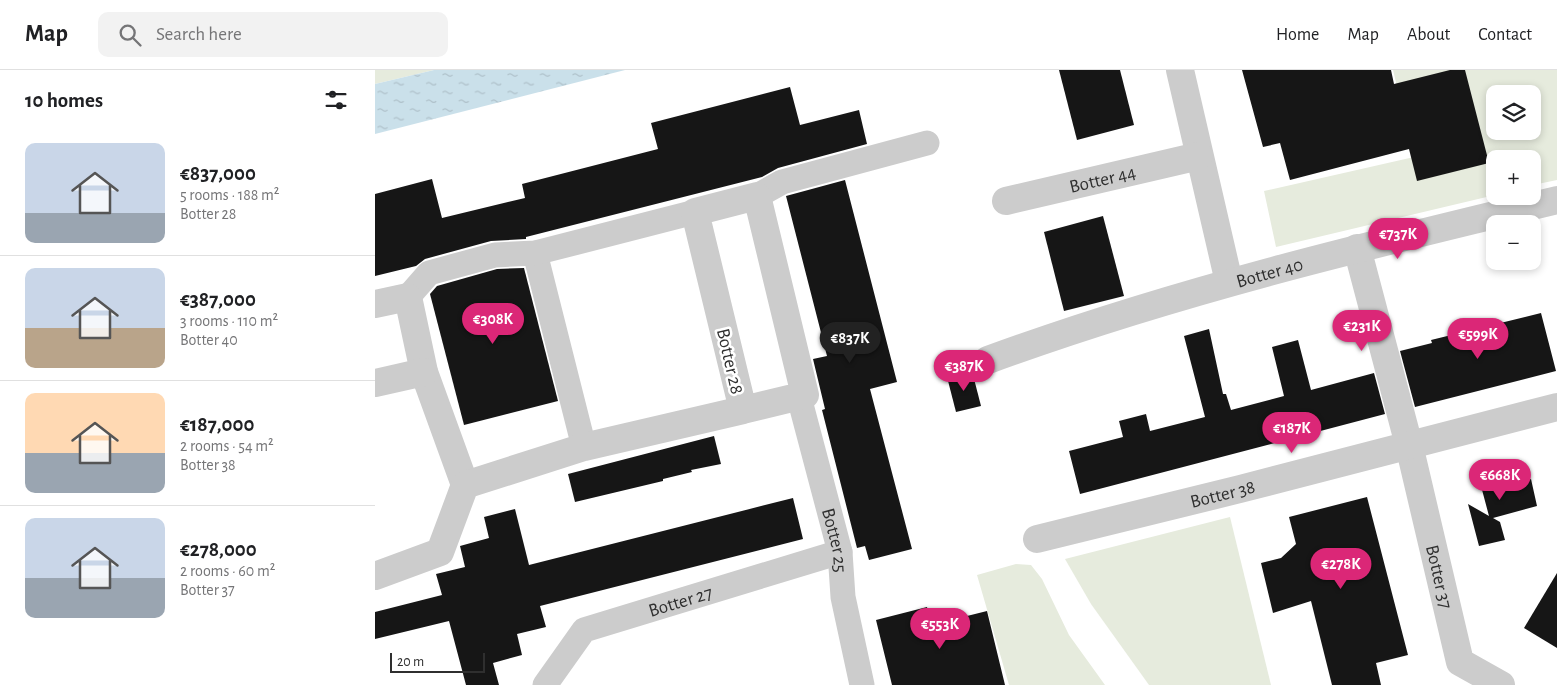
<!DOCTYPE html>
<html lang="en">
<head>
<meta charset="utf-8">
<style>
	:root { --surface:#fff; --page:#f2f2f2; --text:#202124; --muted:#757577; --line:#e0e0e0; --accent:#db2777 }
	body { margin:0; font-family:"Alegreya Sans",sans-serif; background:var(--page); color:var(--text); height:100vh; display:flex; flex-direction:column; font-size:19px; white-space:nowrap }
	* { box-sizing:border-box; margin:0 }
	p { font-size:16px; color:var(--muted) }
	.icon { flex:none; width:28px; height:28px; fill:none; stroke:currentColor; stroke-width:2; stroke-linecap:round; stroke-linejoin:round }
	.map { position:relative; flex:1; overflow:hidden }
	.drawer { display:flex; flex-direction:column; background:var(--surface); width:375px }
	.drawer>* { flex:none }
	.controls { position:absolute; left:1111px; top:15px; display:grid; gap:10px }
	.controls a { display:grid; place-items:center; width:55px; height:55px; border-radius:10px; background:var(--surface); box-shadow:0 2px 8px #0003; font-size:25px }
	.scale { position:absolute; left:15px; bottom:12px; width:95px; box-sizing:border-box; padding-left:5px; border:2px solid #2f2f2f; border-top:0; font-size:14px; line-height:18px; white-space:nowrap; color:#2f2f2f; -webkit-text-stroke:4px #fff; paint-order:stroke }
	.price { position:absolute; translate:-50% -42px; padding:0 11px; border-radius:18px; background:var(--accent); color:#fff; font-size:16px; line-height:32px; filter:drop-shadow(0 1px 2px #0008) }
	.price::after { content:''; position:absolute; left:50%; top:30px; width:15px; height:11px; margin-left:-8px; background:inherit; clip-path:polygon(0 0,100% 0,50% 100%) }
	.price.selected { background:#222; color:#fff }
	ul { padding:0; list-style:none }
	li { display:flex; align-items:center; gap:15px; height:125px; padding:0 25px }
	li+li { border-top:1px solid var(--line) }
	li span { display:grid; place-items:center; flex:none; width:140px; height:100px; border-radius:10px; color:#555 }
	li>.icon { margin-inline-start:auto }
	span .icon { width:60px; height:60px; fill:#fffc; stroke-width:1 }
	li b { font-size:21px }
	h2 { display:flex; justify-content:space-between; align-items:center; height:60px; padding:0 25px; font-size:21px }
	header { display:flex; align-items:center; gap:30px; box-sizing:border-box; height:70px; padding:0 25px; background:var(--surface); border-bottom:1px solid var(--line) }
	header strong { font-size:24px }
	nav { display:flex; gap:28px; margin-inline-start:auto; font-size:18px }
	.search { width:350px; height:45px; background:var(--page); display:flex; align-items:center; gap:12px; box-sizing:border-box; padding:0 18px; border-radius:10px; color:var(--muted); font-size:19px }
	main { display:flex; flex:1; min-height:0 }
	.map>svg:first-child { display:block }
	.grass { fill:#e6ebdd; fill-rule:evenodd }
	.water { fill:url(#water-ripples) }
	.building { fill:#161616 }
	.lines { fill:none; stroke-linecap:round; stroke-linejoin:round }
	.pedestrian { stroke:#ccc; stroke-width:25 }
	.minor { stroke:#ccc; stroke-width:28 }
	.labels { text-anchor:middle; stroke-width:5; stroke-linejoin:round; paint-order:stroke }
	.street-label { font-size:19px; fill:#2f2f2f; stroke:#fff }
</style>
</head>
<body>
<header>
<strong>Map</strong>
<div class="search"><svg class="icon" aria-label="search" viewBox="0 0 24 24"><circle cx="10" cy="10" r="6"/><path d="M15 15l6 6"/></svg>Search here</div>
<nav><a>Home</a><a>Map</a><a>About</a><a>Contact</a></nav>
</header>
<main>
<section class="drawer">
<h2>10 homes<svg class="icon" aria-label="filters" viewBox="0 0 24 24"><path d="M4 7h16M4 17h16"/><circle cx="9" cy="7" r="2"/><circle cx="15" cy="17" r="2"/></svg></h2>
<ul>
<li><span style="background:linear-gradient(#c9d6e8 70%,#9aa5b1 0)"><svg class="icon" aria-label="home" viewBox="0 0 24 24"><path d="M3 11l9-7 9 7M6 9v11h12V9"/></svg></span><div><b>€837,000</b><p>5 rooms · 188 m²</p><p>Botter 28</p></div></li>
<li><span style="background:linear-gradient(#c9d6e8 60%,#b9a48a 0)"><svg class="icon" aria-label="home" viewBox="0 0 24 24"><path d="M3 11l9-7 9 7M6 9v11h12V9"/></svg></span><div><b>€387,000</b><p>3 rooms · 110 m²</p><p>Botter 40</p></div></li>
<li><span style="background:linear-gradient(#ffd9b3 60%,#9aa5b1 0)"><svg class="icon" aria-label="home" viewBox="0 0 24 24"><path d="M3 11l9-7 9 7M6 9v11h12V9"/></svg></span><div><b>€187,000</b><p>2 rooms · 54 m²</p><p>Botter 38</p></div></li>
<li><span style="background:linear-gradient(#c9d6e8 60%,#9aa5b1 0)"><svg class="icon" aria-label="home" viewBox="0 0 24 24"><path d="M3 11l9-7 9 7M6 9v11h12V9"/></svg></span><div><b>€278,000</b><p>2 rooms · 60 m²</p><p>Botter 37</p></div></li>
</ul>
</section>
<div class="map">
<svg width="1182" height="615" viewBox="0 0 1182 615">
	<defs>
		<pattern id="water-ripples" width="26" height="14" patternUnits="userSpaceOnUse" patternTransform="scale(1.25)"><rect width="26" height="14" fill="#cae0ea"/><path d="M2 4q2-2 4 0t4 0M15 11q2-2 4 0t4 0" fill="none" stroke="#aec0c9"/></pattern>
	</defs>
	<rect width="100%" height="100%" fill="#fff"/>
	<g class="grass">
		<polygon points="0,0 59,0 0,14"/>
		<path d="M1018,0H1182V110L1158,115V89H1120V125L901,177L889,121L1039,87ZM1120,24H1158V61H1120Z"/>
		<polygon points="855,447 896,615 774,615 716,534 690,489"/>
		<polygon points="641,494 656,495 667,509 694,565 730,615 634,615 602,505"/>
	</g>
	<polygon class="water" points="59,0 250,0 0,64 0,14"/>
	<g class="building">
		<polygon points="684,0 745,0 759,55 702,70"/>
		<polygon points="867,0 1016,0 1019,14 1075,0 1090,0 1114,93 1042,111 1034,79 915,110 905,73 888,77"/>
		<polygon points="415,17 425,55 484,40 492,74 403,98 387,107 151,167 151,169 116,171 50,189 41,196 0,206 0,124 57,109 67,148 150,128 147,114 283,79 276,53"/>
		<polygon points="470,110 522,312 495,319 537,479 494,490 490,476 482,478 447,340 450,339 438,289 452,286 411,126"/>
		<polygon points="728,146 749,226 689,241 669,162"/>
		<polygon points="149,198 183,331 89,355 55,224 62,216 122,199"/>
		<polygon points="1166,243 1181,301 1040,337 1025,281 1057,273 1056,270"/>
		<polygon points="834,259 848,324 851,324 856,340 909,326 897,277 923,270 936,320 999,303 1010,344 705,424 694,381 748,367 744,351 771,344 775,361 830,347 809,266"/>
		<polygon points="597,301 606,336 581,342 572,307"/>
		<polygon points="339,366 346,394 316,400 317,402 288,409 288,411 200,432 193,404"/>
		<polygon points="1138,391 1144,412 1156,409 1162,436 1118,448 1125,452 1130,470 1104,476 1093,434 1114,446 1102,401"/>
		<polygon points="992,427 1033,585 1001,593 1006,615 957,615 936,531 898,543 886,493 906,488 921,474 914,447"/>
		<polygon points="418,428 428,469 165,536 171,557 142,564 147,585 118,593 124,615 91,615 74,551 0,569 0,542 67,525 61,504 90,497 85,476 114,468 109,447 140,439 154,495"/>
		<polygon points="1182,503 1182,578 1149,558"/>
		<polygon points="552,537 556,555 612,541 630,615 517,615 501,550"/>
	</g>
	<g class="lines">
		<g class="pedestrian">
			<polyline points="382,126 407,112 552,73"/>
			<polyline points="160,183 209,377"/>
			<polyline points="33,227 54,203 120,185 160,183 320,142"/>
			<path id="s1" d="M424,327L465,482L468,527L487,615"/>
			<path id="s2" d="M170,615L209,560L465,482"/>
		</g>
		<g class="minor">
			<polyline points="805,0 854,212"/>
			<path id="s3" d="M631,131L824,86"/>
			<path id="s4" d="M982,178L1034,375L1085,592L1126,615"/>
			<polyline points="0,234 33,227 49,302 90,415"/>
			<path id="s5" d="M613,290C798,222 990,176 1182,130"/>
			<polyline points="0,313 49,302"/>
			<path id="s6" d="M662,469L865,419L1182,337"/>
			<polyline points="0,506 65,482 90,415 209,377 368,340 320,142 382,126 430,325 368,340"/>
		</g>
	</g>
	<g class="labels">
		<g class="street-label">
			<text dy="7" stroke="none"><textPath href="#s3" startOffset="99">Botter 44</textPath></text>
			<text dy="7" stroke="none"><textPath href="#s5" startOffset="295">Botter 40</textPath></text>
			<text transform="translate(356 291) rotate(77)" y="7">Botter 28</text>
			<text dy="7" stroke="none"><textPath href="#s6" startOffset="191">Botter 38</textPath></text>
			<text dy="7" stroke="none"><textPath href="#s1" startOffset="148">Botter 25</textPath></text>
			<text dy="7" stroke="none"><textPath href="#s4" startOffset="339">Botter 37</textPath></text>
			<text dy="7" stroke="none"><textPath href="#s2" startOffset="168">Botter 27</textPath></text>
		</g>
	</g>
</svg>
<div class="controls">
<a><svg class="icon" aria-label="layers" viewBox="0 0 24 24"><path d="M12 4l9 5-9 5-9-5zM3 14l9 5 9-5"/></svg></a>
<a>+</a>
<a>−</a>
</div>
<div class="scale">20 m</div>
<b class="price" style="left:1023px;top:190px">€737K</b>
<b class="price" style="left:118px;top:275px">€308K</b>
<b class="price" style="left:987px;top:282px">€231K</b>
<b class="price" style="left:1103px;top:290px">€599K</b>
<b class="price selected" style="left:475px;top:294px">€837K</b>
<b class="price" style="left:589px;top:322px">€387K</b>
<b class="price" style="left:917px;top:384px">€187K</b>
<b class="price" style="left:1125px;top:431px">€668K</b>
<b class="price" style="left:966px;top:520px">€278K</b>
<b class="price" style="left:565px;top:580px">€553K</b>
</div>
</main>
</body>
</html>
